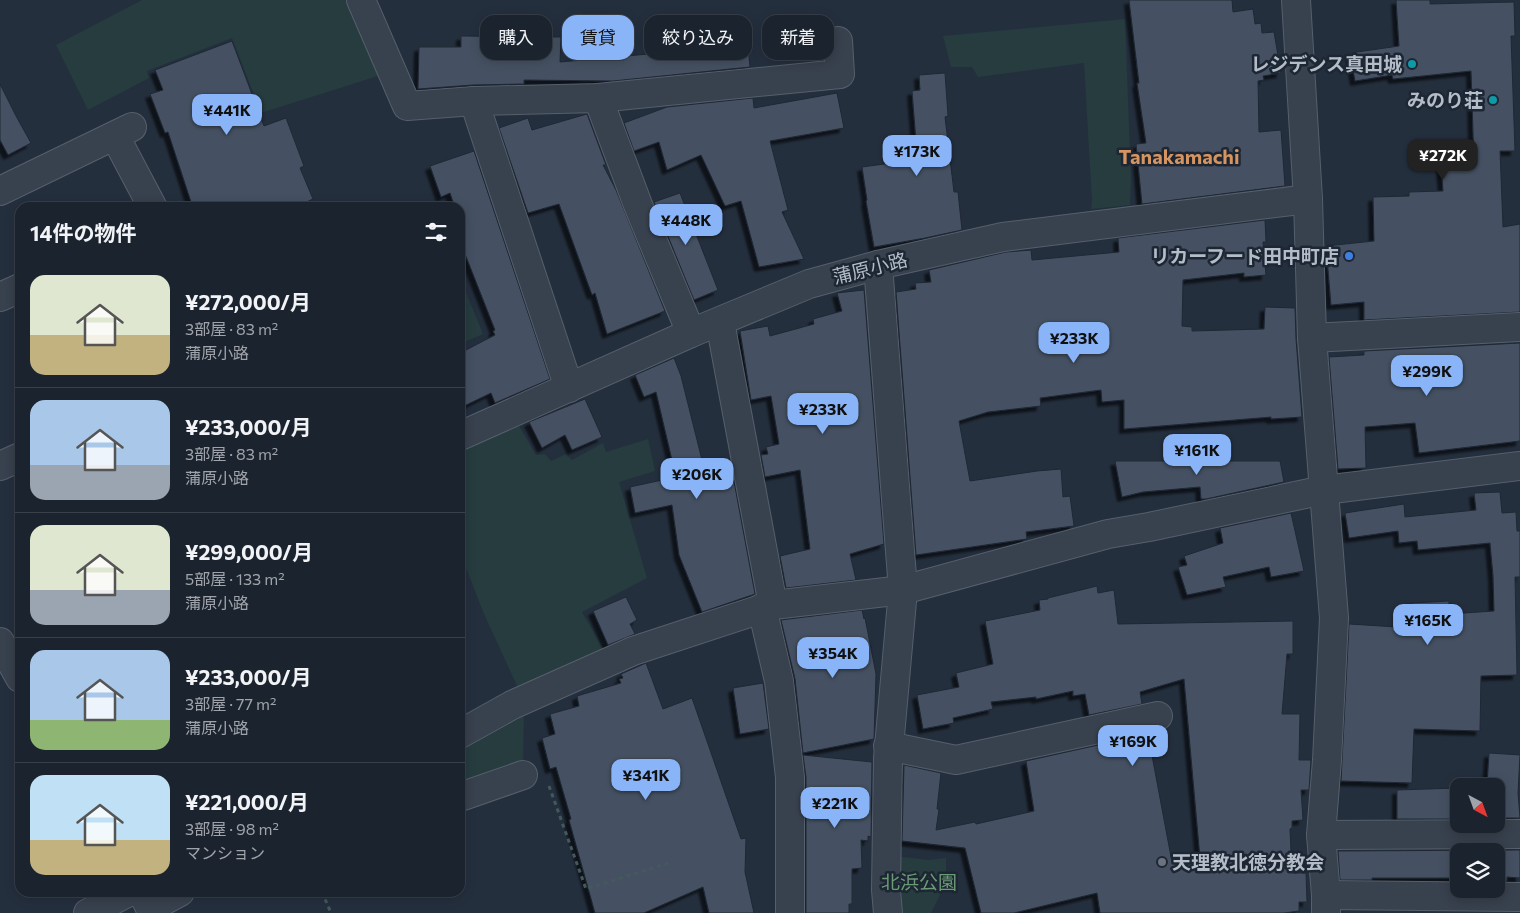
<!DOCTYPE html>
<html lang="ja">
<head>
<meta charset="utf-8">
<style>
	:root { --surface:#1b232e; --page:#282f3a; --text:#f1f3f6; --muted:#a0a4aa; --line:#39404a; --accent:#8ab4f8 }
	body { margin:0; font-family:Commissioner,"Noto Sans JP",sans-serif; background:var(--page); color:var(--text); height:100vh; display:flex; flex-direction:column; font-size:19px; white-space:nowrap }
	* { box-sizing:border-box; margin:0 }
	p { font-size:16px; color:var(--muted) }
	.icon { flex:none; width:28px; height:28px; fill:none; stroke:currentColor; stroke-width:2; stroke-linecap:round; stroke-linejoin:round }
	.map { position:relative; flex:1; overflow:hidden }
	.details { position:absolute; left:15px; top:202px; width:450px; height:695px; display:flex; flex-direction:column; background:var(--surface); border-radius:15px; box-shadow:0 2px 12px #0003,0 0 0 1px var(--line) }
	.details>* { flex:none }
	.hud { position:absolute; left:480px; top:15px; width:475px; height:45px; display:flex; gap:10px }
	.needle { width:32px; rotate:139deg }
	.fabs { position:absolute; left:1450px; top:778px; display:grid; gap:10px }
	.fabs a { display:grid; place-items:center; width:55px; height:55px; border-radius:10px; background:var(--surface); box-shadow:0 2px 12px #0003,0 0 0 1px var(--line); font-size:25px }
	.price { position:absolute; translate:-50% -42px; padding:0 11px; border-radius:10px; background:var(--accent); color:#111; font-size:16px; line-height:32px; filter:drop-shadow(0 1px 2px #0008) }
	.price::after { content:''; position:absolute; left:50%; top:30px; width:15px; height:11px; margin-left:-8px; background:inherit; clip-path:polygon(0 0,100% 0,50% 100%) }
	.price.active { background:#222; color:#fff }
	ul { padding:0; list-style:none }
	li { display:flex; align-items:center; gap:15px; height:125px; padding:0 15px }
	li+li { border-top:1px solid var(--line) }
	li span { display:grid; place-items:center; flex:none; width:140px; height:100px; border-radius:15px; color:#555 }
	li>.icon { margin-inline-start:auto }
	span .icon { width:60px; height:60px; fill:#fffc; stroke-width:1 }
	li b { font-size:21px }
	h2 { display:flex; justify-content:space-between; align-items:center; height:60px; padding:0 15px; font-size:21px }
	.pill { padding:0 18px; border-radius:15px; background:var(--surface); box-shadow:0 2px 12px #0003,0 0 0 1px var(--line); font-size:18px; line-height:45px }
	.pill.active { background:var(--accent); color:#111 }
	.map>svg:first-child { display:block }
	.green { fill:#263c3f }
	.building { fill:#455162; stroke:#1f2835; filter:url(#shadow) }
	.lines { fill:none; stroke-linecap:round; stroke-linejoin:round }
	.minor-casing { stroke:#565f6c; stroke-width:30 }
	.path { stroke:#44595c; stroke-width:3; stroke-dasharray:4 4; stroke-linecap:butt }
	.minor { stroke:#38414e; stroke-width:28 }
	.culture-dot { fill:#0f9aa8; stroke:#1d2633; stroke-width:2 }
	.shop-dot { fill:#3f7fe0; stroke:#1d2633; stroke-width:2 }
	.worship-dot { fill:#6b7280; stroke:#1d2633; stroke-width:2 }
	.labels { text-anchor:middle; stroke-width:5; stroke-linejoin:round; paint-order:stroke }
	.poi-label { font-size:19px; font-weight:bold; fill:#b4bcc9; stroke:#1d2633; text-anchor:end }
	.street-label { font-size:19px; fill:#b4bcc9; stroke:#1d2633 }
	.park-label { font-size:19px; fill:#6b9a76; stroke:#1d2633 }
	.neighbourhood-label { font-size:20px; font-weight:bold; fill:#d59563; stroke:#1d2633 }
</style>
</head>
<body>
<div class="map">
<svg width="1520" height="913" viewBox="0 0 1520 913">
	<defs>
		<filter id="shadow"><feDropShadow dx="-4.5" dy="4.5" stdDeviation="1" flood-color="#0009"/></filter>
	</defs>
	<rect width="100%" height="100%" fill="#242f3e"/>
	<g class="green">
		<polygon points="142,0 348,0 381,75 261,113 232,38 147,71 149,78 88,110 56,45"/>
		<polygon points="1125,19 1131,180 1130,205 1091,209 1092,201 1084,63 978,77 972,67 951,67 943,36"/>
		<polygon points="460,278 483,334 460,344"/>
		<polygon points="515,419 536,455 545,454 551,461 566,454 572,460 603,443 606,452 648,439 655,471 619,482 647,578 582,612 606,653 518,688 484,614 460,553 460,445"/>
		<polygon points="524,712 523,767 460,790 460,747"/>
		<polygon points="894,856 928,860 946,858 946,883 931,913 898,913"/>
	</g>
	<g class="building">
		<polygon points="1129,0 1232,0 1233,12 1253,9 1255,24 1261,23 1262,33 1274,32 1281,73 1263,76 1264,80 1258,81 1259,132 1281,130 1285,186 1142,204 1136,144 1146,143 1137,83 1139,83"/>
		<polygon points="1396,0 1430,0 1430,4 1514,2 1515,36 1511,36 1515,151 1500,151 1503,227 1520,224 1520,312 1364,320 1364,302 1331,305 1326,246 1374,241 1373,197 1409,196 1409,192 1443,191 1441,164 1474,163 1471,71 1393,79 1392,75 1355,81 1350,53 1399,46"/>
		<polygon points="461,36 561,37 560,62 748,45 750,67 613,81 524,80 524,84 473,85 418,89 419,47 461,47"/>
		<polygon points="232,41 264,126 286,118 304,166 300,168 313,199 294,208 193,208 168,132 165,133 150,94 163,90 155,70"/>
		<polygon points="945,73 948,116 945,117 954,192 958,192 962,230 925,238 874,247 866,201 867,200 862,167 892,163 891,157 917,154 912,91 920,90 919,75"/>
		<polygon points="0,84 16,116 31,143 8,155 0,140"/>
		<polygon points="837,93 844,128 770,141 788,210 782,212 804,259 759,267 741,201 725,206 701,155 667,170 659,142 634,151 624,123 667,107 753,98 754,108"/>
		<polygon points="587,114 606,165 603,165 616,190 665,311 607,334 595,293 592,295 559,204 528,213 499,128 528,118 532,130"/>
		<polygon points="474,151 550,379 495,403 491,393 460,408 460,353 495,335 493,331 495,330 465,254 460,256 460,208 455,208 450,193 441,197 430,166"/>
		<polygon points="680,193 718,290 694,300 654,202"/>
		<polygon points="1265,220 1266,242 1263,242 1266,275 1244,277 1244,273 1183,280 1182,326 1192,327 1192,331 1264,329 1265,307 1295,308 1296,339 1302,417 1271,419 1271,417 1124,429 1124,400 1102,402 1101,390 1040,398 1041,406 988,412 959,421 970,481 1037,471 1061,469 1063,497 1070,496 1074,526 1026,532 1027,539 916,555 896,292 916,289 915,283 931,282 929,270 1006,252 1031,250 1032,260 1119,252 1118,238"/>
		<polygon points="864,290 884,544 850,554 856,580 786,588 780,556 810,549 800,470 765,477 761,455 768,454 766,447 779,444 771,396 751,400 740,331 768,326 770,336 814,324 813,319 842,311 837,293"/>
		<polygon points="1520,343 1520,441 1419,453 1415,423 1365,427 1366,468 1338,469 1329,357 1364,355 1364,351"/>
		<polygon points="674,358 681,376 703,464 730,460 755,594 702,612 679,555 672,505 635,513 630,487 676,477 656,392 644,397 635,375"/>
		<polygon points="585,399 602,437 572,450 565,435 542,448 529,422"/>
		<polygon points="1115,461 1280,461 1284,482 1206,499 1201,499 1200,487 1143,492 1122,497"/>
		<polygon points="1500,492 1502,513 1516,512 1517,531 1520,531 1520,577 1515,577 1517,675 1481,676 1480,731 1414,729 1412,783 1341,781 1349,624 1413,628 1412,603 1449,601 1449,614 1494,611 1493,576 1490,543 1418,550 1417,541 1399,543 1398,531 1349,538 1345,513 1404,504 1405,517 1476,510 1474,493"/>
		<polygon points="1291,513 1304,571 1271,577 1269,567 1223,577 1226,587 1187,595 1178,567 1187,565 1184,556 1223,543 1220,528"/>
		<polygon points="1097,586 1098,593 1114,590 1118,624 1293,621 1293,654 1287,654 1282,714 1300,714 1299,760 1311,760 1309,790 1301,790 1303,820 1292,821 1292,828 1290,829 1292,873 1306,873 1307,902 1299,902 1299,911 1284,913 1100,913 1097,893 1014,913 981,913 965,848 902,841 904,765 941,773 937,809 939,809 936,830 975,822 976,824 1034,811 1026,761 1148,734 1172,862 1200,858 1184,679 1140,692 1142,704 1089,715 1085,694 1073,696 1073,691 1036,699 1036,697 991,702 993,709 953,718 954,723 923,729 917,695 959,687 956,673 993,664 985,621 1040,610 1039,600 1048,599 1048,598"/>
		<polygon points="626,597 637,620 630,624 635,634 608,645 593,611"/>
		<polygon points="862,610 864,619 865,618 876,674 874,739 803,753 795,679 781,620"/>
		<polygon points="646,663 663,709 692,698 741,839 746,838 745,872 754,913 709,913 703,887 644,913 595,913 569,820 571,819 556,767 550,769 542,738 555,734 550,714 579,706 577,696 621,683 619,679 623,678 621,674"/>
		<polygon points="763,683 769,729 740,734 733,688"/>
		<polygon points="1489,753 1520,755 1518,793 1520,818 1496,818 1496,786 1487,786"/>
		<polygon points="803,755 872,762 871,837 868,836 868,841 861,840 862,868 852,869 852,904 849,904 849,913 806,913 806,777"/>
		<polygon points="1459,788 1459,819 1397,819 1397,790"/>
		<polygon points="1520,850 1520,878 1507,877 1507,881 1496,881 1496,851 1459,851 1459,881 1450,881 1450,878 1372,878 1372,880 1340,880 1338,851"/>
	</g>
	<g class="lines">
		<g class="minor-casing">
			<g id="minor">
				<polyline points="361,0 407,106 474,101 598,98 840,74 838,41"/>
				<polyline points="1296,0 1308,199 1312,338 1334,618 1327,760 1321,835 1326,895 1326,913"/>
				<polyline points="598,98 638,205 691,333"/>
				<polyline points="474,101 569,388"/>
				<polyline points="115,136 153,208"/>
				<polyline points="0,191 132,127"/>
				<polyline points="878,265 903,590 888,758 886,890 888,913"/>
				<polyline points="0,297 20,288"/>
				<polyline points="720,322 773,605"/>
				<polyline points="1312,338 1520,327"/>
				<polyline points="460,436 691,333 809,284 878,265 1003,237 1308,199"/>
				<polyline points="0,466 20,457"/>
				<polyline points="762,608 779,681 790,777 790,913"/>
				<polyline points="0,642 20,678"/>
				<polyline points="460,734 512,705 633,651 773,605 903,590 1108,534 1149,527 1324,490 1520,466"/>
				<polyline points="888,746 956,760 1158,716"/>
				<polyline points="460,797 523,775"/>
				<polyline points="1321,835 1520,834"/>
				<polyline points="142,892 150,908 180,892"/>
				<polyline points="1326,895 1520,897"/>
				<polyline points="88,913 129,892"/>
			</g>
		</g>
		<g class="path">
			<polyline points="549,786 586,889 672,862"/>
			<polyline points="322,892 331,913"/>
		</g>
		<use href="#minor" class="minor"/>
	</g>
	<g class="culture-dot">
		<circle cx="1412" cy="64" r="5"/>
		<circle cx="1493" cy="100" r="5"/>
	</g>
	<circle class="shop-dot" cx="1349" cy="256" r="5"/>
	<circle class="worship-dot" cx="1162" cy="862" r="5"/>
	<g class="labels">
		<g class="poi-label">
			<text x="1402" y="71">レジデンス真田城</text>
			<text x="1483" y="107">みのり荘</text>
			<text x="1339" y="263">リカーフード田中町店</text>
			<text x="1172" y="869" text-anchor="start">天理教北徳分教会</text>
		</g>
		<g class="street-label">
			<text transform="translate(870 268) rotate(-14)" y="7">蒲原小路</text>
		</g>
		<g class="park-label">
			<text x="919" y="889">北浜公園</text>
		</g>
		<g class="neighbourhood-label">
			<text x="1179" y="164">Tanakamachi</text>
		</g>
	</g>
</svg>
<div class="fabs">
<a><svg class="needle" viewBox="-14 -14 28 28"><path d="M0-13l5 13h-10z" fill="#e53935"/><path d="M0 13l5-13h-10z" fill="#a0a4aa"/></svg></a>
<a><svg class="icon" aria-label="layers" viewBox="0 0 24 24"><path d="M12 4l9 5-9 5-9-5zM3 14l9 5 9-5"/></svg></a>
</div>
<b class="price" style="left:227px;top:136px">¥441K</b>
<b class="price" style="left:917px;top:177px">¥173K</b>
<b class="price active" style="left:1443px;top:181px">¥272K</b>
<b class="price" style="left:686px;top:246px">¥448K</b>
<b class="price" style="left:1074px;top:364px">¥233K</b>
<b class="price" style="left:1427px;top:397px">¥299K</b>
<b class="price" style="left:823px;top:435px">¥233K</b>
<b class="price" style="left:1197px;top:476px">¥161K</b>
<b class="price" style="left:697px;top:500px">¥206K</b>
<b class="price" style="left:1428px;top:646px">¥165K</b>
<b class="price" style="left:833px;top:679px">¥354K</b>
<b class="price" style="left:1133px;top:767px">¥169K</b>
<b class="price" style="left:646px;top:801px">¥341K</b>
<b class="price" style="left:835px;top:829px">¥221K</b>
<div class="hud">
<a class="pill">購入</a>
<a class="pill active">賃貸</a>
<a class="pill">絞り込み</a>
<a class="pill">新着</a>
</div>
<section class="details">
<h2>14件の物件<svg class="icon" aria-label="filters" viewBox="0 0 24 24"><path d="M4 7h16M4 17h16"/><circle cx="9" cy="7" r="2"/><circle cx="15" cy="17" r="2"/></svg></h2>
<ul>
<li><span style="background:linear-gradient(#dfe7d0 60%,#c2b280 0)"><svg class="icon" aria-label="home" viewBox="0 0 24 24"><path d="M3 11l9-7 9 7M6 9v11h12V9"/></svg></span><div><b>¥272,000/月</b><p>3部屋 · 83 m²</p><p>蒲原小路</p></div></li>
<li><span style="background:linear-gradient(#a9c7e8 65%,#9aa5b1 0)"><svg class="icon" aria-label="home" viewBox="0 0 24 24"><path d="M3 11l9-7 9 7M6 9v11h12V9"/></svg></span><div><b>¥233,000/月</b><p>3部屋 · 83 m²</p><p>蒲原小路</p></div></li>
<li><span style="background:linear-gradient(#dfe7d0 65%,#9aa5b1 0)"><svg class="icon" aria-label="home" viewBox="0 0 24 24"><path d="M3 11l9-7 9 7M6 9v11h12V9"/></svg></span><div><b>¥299,000/月</b><p>5部屋 · 133 m²</p><p>蒲原小路</p></div></li>
<li><span style="background:linear-gradient(#a9c7e8 70%,#8fb573 0)"><svg class="icon" aria-label="home" viewBox="0 0 24 24"><path d="M3 11l9-7 9 7M6 9v11h12V9"/></svg></span><div><b>¥233,000/月</b><p>3部屋 · 77 m²</p><p>蒲原小路</p></div></li>
<li><span style="background:linear-gradient(#bfe0f5 65%,#c2b280 0)"><svg class="icon" aria-label="home" viewBox="0 0 24 24"><path d="M3 11l9-7 9 7M6 9v11h12V9"/></svg></span><div><b>¥221,000/月</b><p>3部屋 · 98 m²</p><p>マンション</p></div></li>
</ul>
</section>
</div>
</body>
</html>
